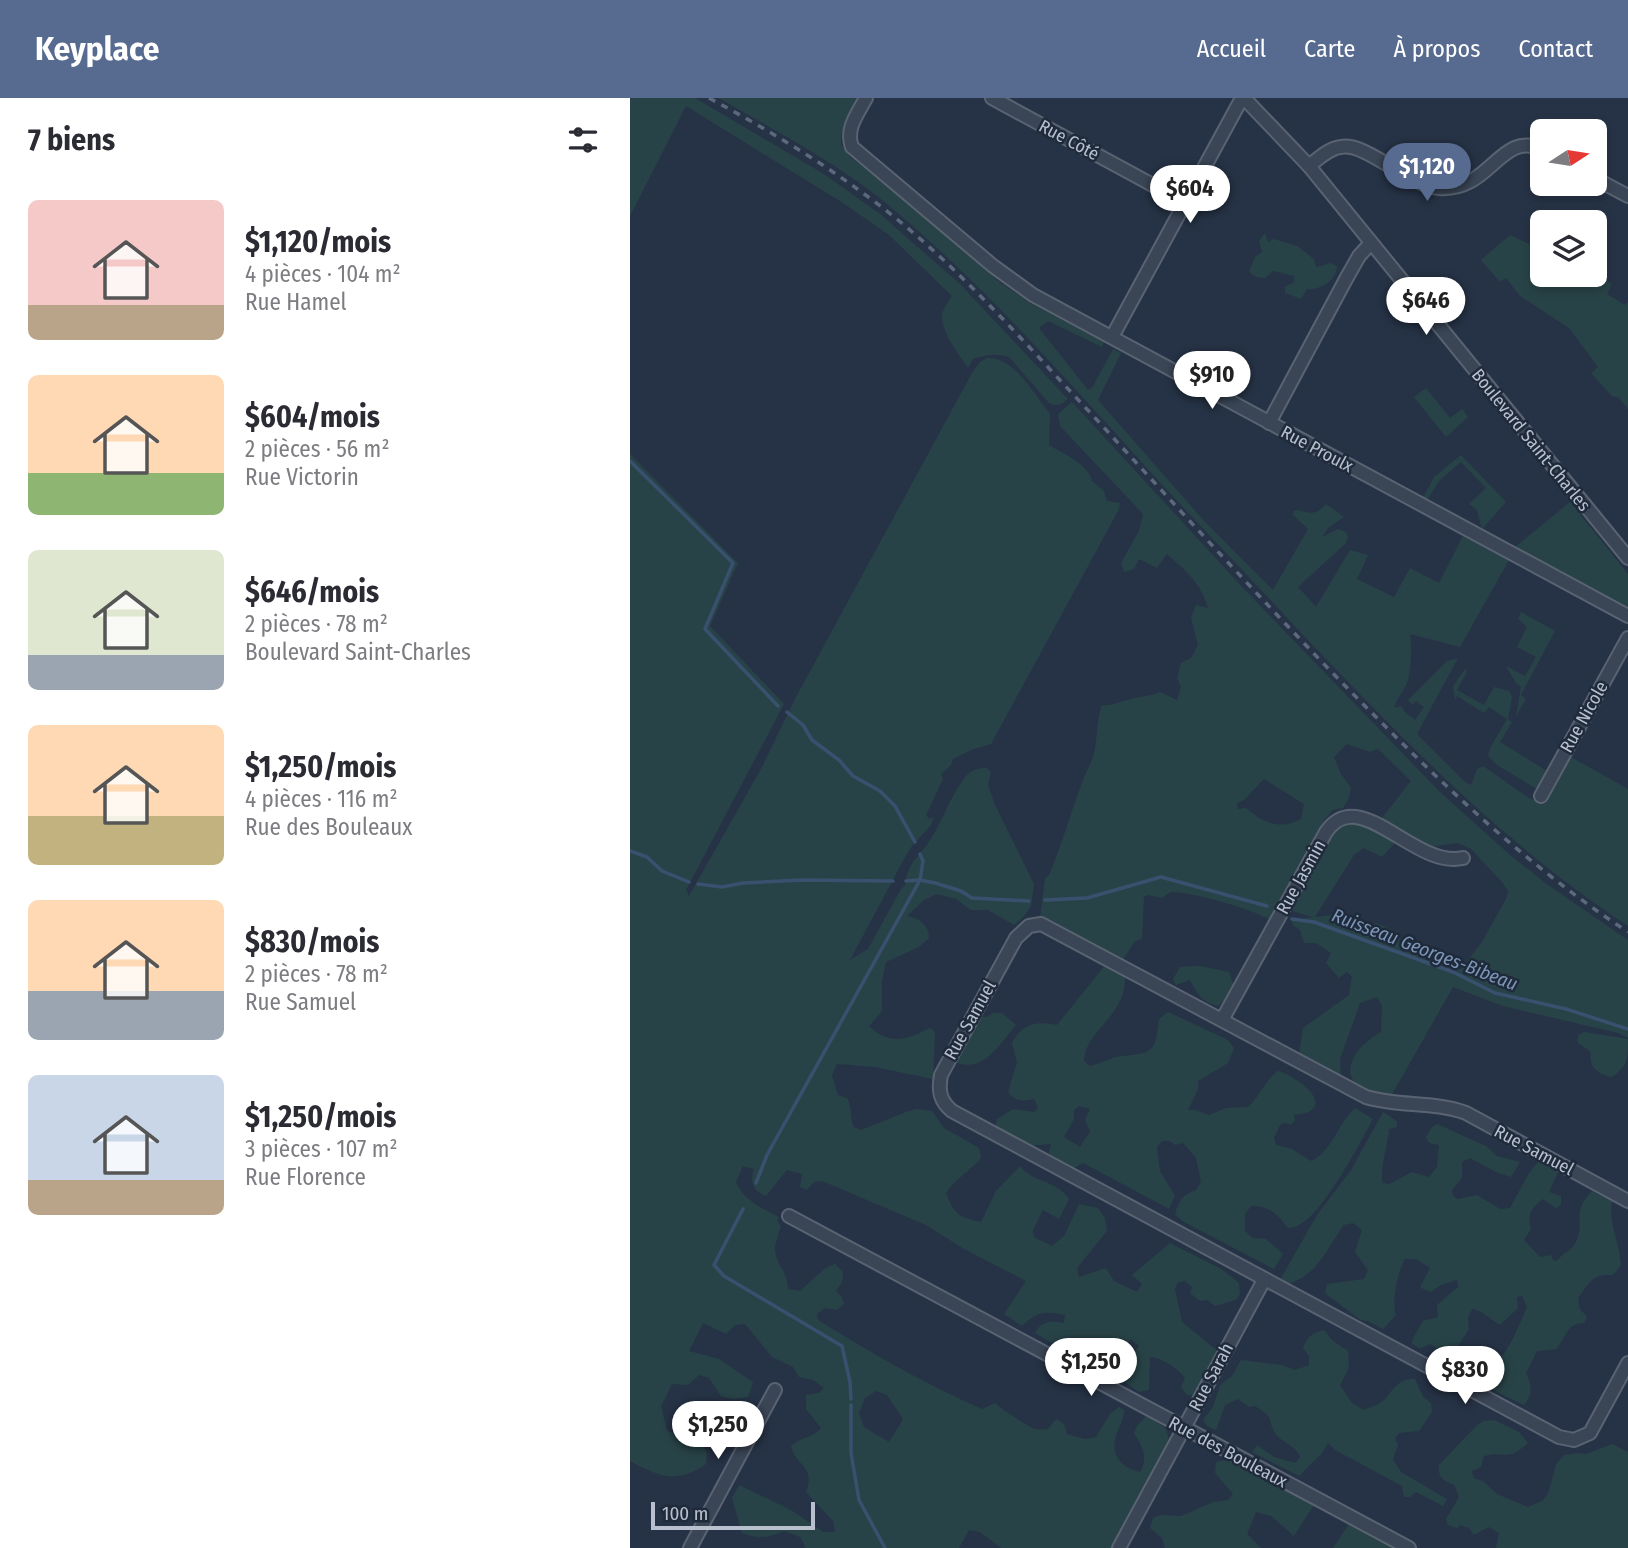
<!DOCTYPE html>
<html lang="fr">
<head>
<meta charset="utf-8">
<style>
	:root { --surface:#fff; --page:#f2f2f3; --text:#2b2b33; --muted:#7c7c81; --accent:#576a8f }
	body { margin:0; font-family:"Fira Sans Condensed",sans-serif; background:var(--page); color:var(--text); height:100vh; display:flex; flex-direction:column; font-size:26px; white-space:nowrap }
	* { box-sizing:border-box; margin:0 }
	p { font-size:23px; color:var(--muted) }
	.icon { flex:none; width:38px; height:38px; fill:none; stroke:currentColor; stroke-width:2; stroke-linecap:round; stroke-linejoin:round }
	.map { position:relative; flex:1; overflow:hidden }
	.details { display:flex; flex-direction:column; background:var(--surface); width:630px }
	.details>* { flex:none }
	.needle { width:46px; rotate:78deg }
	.buttons { position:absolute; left:900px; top:21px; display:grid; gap:14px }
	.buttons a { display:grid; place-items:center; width:77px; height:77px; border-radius:10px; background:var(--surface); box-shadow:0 4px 10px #0003; font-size:35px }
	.scale { position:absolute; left:21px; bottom:18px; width:164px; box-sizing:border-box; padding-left:7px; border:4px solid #b8c0ce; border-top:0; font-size:19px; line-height:24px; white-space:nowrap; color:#b8c0ce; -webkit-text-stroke:5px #1f2a3b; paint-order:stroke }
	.price { position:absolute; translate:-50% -60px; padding:0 16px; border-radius:24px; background:#fff; color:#222; font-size:23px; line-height:46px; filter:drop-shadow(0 2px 4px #0008) }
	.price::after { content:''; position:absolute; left:50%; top:42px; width:21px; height:16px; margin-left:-10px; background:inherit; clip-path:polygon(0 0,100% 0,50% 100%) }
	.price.current { background:var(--accent); color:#fff }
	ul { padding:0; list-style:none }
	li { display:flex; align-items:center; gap:21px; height:175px; padding:0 28px }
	li span { display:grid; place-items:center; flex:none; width:196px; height:140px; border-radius:10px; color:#555 }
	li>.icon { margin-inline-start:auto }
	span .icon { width:84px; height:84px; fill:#fffc; stroke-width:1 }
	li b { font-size:30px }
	h2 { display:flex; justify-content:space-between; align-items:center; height:84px; padding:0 28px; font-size:30px }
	header { display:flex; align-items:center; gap:42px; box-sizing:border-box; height:98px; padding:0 35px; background:var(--accent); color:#fff }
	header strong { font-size:33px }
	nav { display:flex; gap:38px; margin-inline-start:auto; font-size:24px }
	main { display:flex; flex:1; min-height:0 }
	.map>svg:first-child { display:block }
	.green { fill:#284347; fill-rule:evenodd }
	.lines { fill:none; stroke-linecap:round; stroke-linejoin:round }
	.stream { stroke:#3a506f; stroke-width:3.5 }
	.minor-casing { stroke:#596372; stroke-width:16 }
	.minor { stroke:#3a4555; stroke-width:12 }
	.rail { stroke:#5c697c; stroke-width:3.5; stroke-dasharray:7 7; stroke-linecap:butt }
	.labels { text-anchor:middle; stroke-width:5; stroke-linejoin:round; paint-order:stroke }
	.street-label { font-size:18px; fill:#b8c0ce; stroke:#1f2a3b }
	.water-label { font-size:19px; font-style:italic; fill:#7d96b7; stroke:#1f2a3b }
</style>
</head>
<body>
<header>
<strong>Keyplace</strong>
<nav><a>Accueil</a><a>Carte</a><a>À propos</a><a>Contact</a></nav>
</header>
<main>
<section class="details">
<h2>7 biens<svg class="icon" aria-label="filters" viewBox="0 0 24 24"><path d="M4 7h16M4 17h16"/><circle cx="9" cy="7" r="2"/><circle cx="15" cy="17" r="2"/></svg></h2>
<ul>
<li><span style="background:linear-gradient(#f6c9c9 75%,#b9a48a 0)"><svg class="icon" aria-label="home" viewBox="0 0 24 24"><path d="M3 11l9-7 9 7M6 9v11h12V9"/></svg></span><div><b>$1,120/mois</b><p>4 pièces · 104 m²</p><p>Rue Hamel</p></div></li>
<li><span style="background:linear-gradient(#ffd9b3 70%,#8fb573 0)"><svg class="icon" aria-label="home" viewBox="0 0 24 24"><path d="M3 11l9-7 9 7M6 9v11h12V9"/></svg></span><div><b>$604/mois</b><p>2 pièces · 56 m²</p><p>Rue Victorin</p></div></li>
<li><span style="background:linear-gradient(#dfe7d0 75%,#9aa5b1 0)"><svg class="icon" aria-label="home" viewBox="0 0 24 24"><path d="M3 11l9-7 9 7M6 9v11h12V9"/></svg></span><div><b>$646/mois</b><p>2 pièces · 78 m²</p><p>Boulevard Saint-Charles</p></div></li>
<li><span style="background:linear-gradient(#ffd9b3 65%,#c2b280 0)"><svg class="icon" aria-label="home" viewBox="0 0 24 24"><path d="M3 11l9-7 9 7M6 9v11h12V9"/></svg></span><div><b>$1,250/mois</b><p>4 pièces · 116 m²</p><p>Rue des Bouleaux</p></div></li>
<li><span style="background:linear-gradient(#ffd9b3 65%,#9aa5b1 0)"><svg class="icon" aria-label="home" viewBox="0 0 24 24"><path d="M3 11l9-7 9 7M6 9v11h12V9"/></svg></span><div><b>$830/mois</b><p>2 pièces · 78 m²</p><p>Rue Samuel</p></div></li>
<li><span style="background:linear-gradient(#c9d6e8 75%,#b9a48a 0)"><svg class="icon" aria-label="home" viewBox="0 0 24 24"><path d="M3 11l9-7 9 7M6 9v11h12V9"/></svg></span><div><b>$1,250/mois</b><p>3 pièces · 107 m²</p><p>Rue Florence</p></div></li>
</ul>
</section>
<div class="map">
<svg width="998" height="1450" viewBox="0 0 998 1450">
	<rect width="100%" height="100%" fill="#263346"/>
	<g class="green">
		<path d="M0,0H65L194,76L250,116L329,185L438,301C432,306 427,309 419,305L379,259C365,255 356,257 343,261L338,270C329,257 307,229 313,213C315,208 319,202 322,198L259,137L213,105L56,8L0,118Z"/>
		<path d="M89,0H227L211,37V46L220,59L277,102L368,183L398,204L474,244L472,249L418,223L409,230L458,292L462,290L483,251L491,255L468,302L576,425L643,492L678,431L663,417L664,413L668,412C680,416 687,417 696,406L714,419L699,429L692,439L708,431L716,434L718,439L716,445L668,489L686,509L720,452L738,457L727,481L764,499L780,470L809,485L833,438L879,462L830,549L780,536C782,545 781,577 777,585C773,594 767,600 764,610L771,608L776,615L785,622L794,609L786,603L782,607L778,602L817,563L828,560L787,636L835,684L841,687L847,671L853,668L896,698L913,707L941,659L998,691V828C876,748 775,644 675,539C616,475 555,413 497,348C418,261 339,172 247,98C198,60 142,31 89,0Z"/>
		<path d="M635,135L638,144L644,141L667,148L684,161L686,169L701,165L707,168C707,183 690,192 677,191L671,201L655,195V189L664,184V178L643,173L635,180L626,179L619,174L625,159L632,154L629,143Z"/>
		<polygon points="880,137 899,146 906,137 912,141 912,177 964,177 964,175 982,186 977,196 995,207 998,204 998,311 989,300 982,298 961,275 968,269 939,230 890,198 876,180 870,184 851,162"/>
		<path d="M357,260C384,258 405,297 420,316L419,347C434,356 458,366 462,383L474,393L477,403L490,405L488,413L361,646L341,652L323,661L321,667L311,676L313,681L296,717L299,721L304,719L301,727L282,748L274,761L220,862L238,851L271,791L276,786C275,772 284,763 293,752C311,730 320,696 337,677C343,671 350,670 357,670L361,674L358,687L365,707L404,786L401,808L394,818L384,827L358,812H341L326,801L307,796L294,802L277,818C289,821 299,826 299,840L289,849L256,864L252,883V913L239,928C260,948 276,942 300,930L305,934L303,981L245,969L207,966L202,977L208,997L217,1000C223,1009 219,1019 224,1029L231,1032L276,1014L286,1011L302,1013L314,1030L349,1050L351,1060C339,1074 326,1080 316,1095C324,1116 329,1119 351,1124L366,1093L390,1068C403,1085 425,1081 439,1101L429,1121L413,1112L403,1132L404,1139L422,1148L434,1138L449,1106L468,1110L475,1120L477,1133L447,1170L449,1179L476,1170L484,1183L507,1194L512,1186L502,1177L540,1145L593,1172L609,1185L610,1196L606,1202L585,1208L577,1202L570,1203L560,1195L562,1189L555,1183L548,1184L545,1191L552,1224L589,1254L564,1297H557L551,1289L555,1280C548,1270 532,1260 520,1259L519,1292L509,1294L495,1284L490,1273L509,1248L501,1241L485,1266L474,1276L459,1272L457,1263L464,1251L455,1248L447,1260L405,1235C412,1222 421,1223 434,1225L435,1217C414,1213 408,1213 392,1228L374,1216L396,1183L334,1151L296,1127L192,1083L184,1084L177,1092L170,1089L172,1076L157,1072L136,1098C122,1092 120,1084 124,1071L113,1068L106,1084C114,1103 132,1110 149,1119L147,1123L151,1128C149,1135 145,1144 145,1152C146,1167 157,1171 158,1191L170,1193L194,1171L205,1166L213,1174L212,1184L206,1193L211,1198L214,1206L207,1212L195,1210L187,1216L188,1222C241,1255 295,1286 352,1311L365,1305C368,1309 401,1330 405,1331C409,1332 414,1331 418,1331L426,1321L434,1326L437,1336L455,1341L466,1339L480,1316L489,1309L494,1312C494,1322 490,1326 487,1335C479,1355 490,1370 510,1374C519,1360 512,1348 504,1335L507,1328L517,1317L536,1331L539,1341L481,1450H371L350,1434L339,1432L329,1450H176L170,1439L154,1433C138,1440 128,1441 112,1435L102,1400L109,1387L161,1412L193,1434H205L203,1423L176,1394C186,1368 166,1369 161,1348C172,1338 181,1341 191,1330L176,1311V1297L189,1295L194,1290L183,1282L169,1279L163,1269L142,1259L115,1226L105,1227L96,1236L73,1225L59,1253L89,1261L123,1284L118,1299L103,1301L91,1298L79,1280L69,1277L58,1287L42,1286L31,1308L37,1333L68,1343L77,1354L76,1366C47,1386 29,1379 0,1363V356L108,465L80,528L154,606L56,792L59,798L131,671L165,601L342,275L350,264ZM246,1293L257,1297L273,1321L259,1344L234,1329L229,1315L235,1300Z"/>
		<polygon points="796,290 820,320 832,311 838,319 816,339 784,299"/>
		<path d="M442,304L614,491L809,693L880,757L918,787L998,842V940L988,935L873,908L823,889L760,1000C749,997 736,996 728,988C707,969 734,943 751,934L752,908L747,899L730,905L710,961L711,980L669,957L673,930L719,897L722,879L717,874L709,880L696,865L701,855L686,845H674L670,832L663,827L662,823L682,819L659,812L705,731C726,716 745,734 765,745L752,759L734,750L724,757L685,819L713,816L721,823L738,829L747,825L770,836L769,848L831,871L852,844L877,799L878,793L872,784L841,751L827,745L799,749L751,721L781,683L748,651L740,654L717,646L704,659L711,676L721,690L719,700L713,710L703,712L694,722L640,822C623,811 562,794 542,794C540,794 534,798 532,800L518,797L514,799L512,841L505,843L493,861L417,821L410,820L415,780L419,777C432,747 440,716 452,685C455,675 462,665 464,655C468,639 466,623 472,607C484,608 490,603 501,601C511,598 520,599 530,594L547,602L551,589L547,580L551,565L561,560L568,547L561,520L566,507L578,510C571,485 556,473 537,456L527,470L509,461L504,471L494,474L491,465L509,433L513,416L430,328L428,316ZM634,681L674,706L671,721C650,733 632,724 616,710L608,711L607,705L614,702Z"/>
		<polygon points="831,357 876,404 852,431 847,412 839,406 856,390 831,364 809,383 797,402 793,400 804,379"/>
		<polygon points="940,404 998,476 998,509 885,449"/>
		<polygon points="891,514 925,533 891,597 896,601 886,618 891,589 886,585 876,568 895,578 906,559 887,549 897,529 888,521"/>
		<polygon points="835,571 837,574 827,592 854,607 864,589 879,593 882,599 878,621 882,624 870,644 917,673 907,691 867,667 858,658 860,650 877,621 859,609 854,615 827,598 825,602 823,588"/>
		<path d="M476,866L495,877C497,919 456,930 454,963L460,968C471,966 481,959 492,958C524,955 525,954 529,921L538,914L598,942L604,950L598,965L568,983V991L558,1012H565L579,1017L596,1010L618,1009C630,998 635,982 648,973C659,975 700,1000 680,1013C677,1016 669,1015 664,1017L665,1023L660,1027L655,1024L650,1027L644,1040L646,1047L662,1051L681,1063C702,1054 708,1025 725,1010L743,1021C730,1044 686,1133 658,1130C647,1116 639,1107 621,1108L615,1116V1133L623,1140L636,1141L653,1156L644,1171L554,1124L545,1117C548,1103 553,1096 566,1092L571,1084L566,1060L553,1045L545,1047L540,1043H532L527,1049L530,1073L545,1098L539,1111L453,1065L441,1071L418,1059L421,1046L398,1048L365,1030L367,1021L383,1011L404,1014L408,1010L404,1001C393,1004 385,1003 378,994L387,964L382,945C392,925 407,923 427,927ZM449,1008L460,1011L455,1022L460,1033L450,1049L434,1039L444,1021V1012Z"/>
		<path d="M570,868L599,874L604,888L594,903L588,908C572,904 567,896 560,882L546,887L543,881L550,869Z"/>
		<path d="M364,915H372L386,927C370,946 353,976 325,964L349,919H356Z"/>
		<path d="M954,934L998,941C998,961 998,968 982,979C968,976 958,969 961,954L947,944L948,937Z"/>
		<path d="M753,1014L767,1023V1029L759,1031C758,1046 749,1072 753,1085L759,1086L782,1074L799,1079L807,1069L809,1047L799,1045L796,1039L802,1029L807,1026L856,1048L867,1058L890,1064L881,1079L868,1075L840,1060L832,1064V1080L822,1092L823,1098L828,1101L847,1097L870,1111L880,1110L899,1075L909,1063L928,1074L919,1094L931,1098V1106L927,1111L913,1101C901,1110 897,1117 901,1131L894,1142L910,1159L921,1157L923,1162L927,1163C932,1155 942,1153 946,1144C956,1121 940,1116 962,1093L982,1103C978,1126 990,1145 991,1167L983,1177C960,1176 961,1184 948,1200L950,1211L957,1219L954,1225C935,1226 938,1238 926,1251L907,1253L896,1275C902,1288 903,1295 894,1307L842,1282L836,1275L835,1269L838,1262C846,1264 853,1268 861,1267C876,1263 891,1223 897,1209L892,1198L887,1199L888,1210L870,1227C860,1221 853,1213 842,1211L838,1220L839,1231L823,1256L814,1255L800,1246C792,1250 789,1252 782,1245L783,1240L793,1223L808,1219L807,1207L828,1189L827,1182L811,1187L801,1194L791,1190V1187L800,1170L786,1161H775C768,1172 761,1204 766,1217L753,1231L740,1224L729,1221L695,1195L697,1186L734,1181L738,1172L725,1154L732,1132L723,1125L714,1127C696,1151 689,1177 657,1186L650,1182L687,1117L721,1072Z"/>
		<path d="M694,1232L702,1242L718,1253L719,1270L710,1287L722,1305L734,1312C741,1309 751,1306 756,1300C764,1290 769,1280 785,1281L793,1299L801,1305L802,1314L789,1333L769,1335L765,1340L768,1347L763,1361L771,1374L817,1401L813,1408L786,1394L780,1399H774L772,1388L705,1352L698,1345L692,1355L669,1378L622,1354L627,1347L644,1359L665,1365L670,1359C666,1347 652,1345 645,1335C636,1319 646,1321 625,1308L619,1309L608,1301L595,1307L586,1332L577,1328L573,1322L583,1309L590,1287L602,1278L611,1262L652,1267L665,1272L679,1267V1258L673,1250C677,1238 683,1235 694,1232Z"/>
		<path d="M864,1322L889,1334L898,1345C876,1365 876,1352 854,1358L851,1369L842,1373L844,1380L853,1383L867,1396L898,1409L912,1403L918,1396L926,1366L934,1357L947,1355L956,1356L982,1346L998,1354V1450H866L869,1435L859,1429L844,1437L839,1430L830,1427L827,1430L818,1427L816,1421L829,1399L824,1387C814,1383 807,1379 809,1367L847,1327L854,1323Z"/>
		<polygon points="597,1361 684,1407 664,1438 641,1418 626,1414 617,1436 631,1450 535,1450 532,1440 520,1430 523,1420 530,1417 551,1418 583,1404 598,1402 603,1396 585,1375 586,1364"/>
		<polygon points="719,1426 765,1450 703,1450"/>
	</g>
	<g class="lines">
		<g class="stream">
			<polyline points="0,363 103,465 75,531 148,608"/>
			<polyline points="157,614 173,627 182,642 209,662 223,678 250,693 265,708 285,744"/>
			<polyline points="0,753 17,759 32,773 59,784"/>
			<polyline points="276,783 290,782 305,785 331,793 342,800 399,803"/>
			<polyline points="68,786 92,789 113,785 172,782 263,783"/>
			<polyline points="415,802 457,800 531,779 637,808"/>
			<polyline points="662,821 684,824 823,874 865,895 936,911 998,931"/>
			<polyline points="126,1085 137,1057 290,782 293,763 290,756"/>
			<polyline points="113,1111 84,1167 94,1178 212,1248 220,1284 221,1301"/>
			<polyline points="221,1307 221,1355 229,1402 255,1450"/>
		</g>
		<g class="minor-casing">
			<g id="minor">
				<path d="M236,0C228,15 215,31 222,49L363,168L403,197L998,518"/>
				<polyline points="362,0 554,104"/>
				<polyline points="614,0 679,68 998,460"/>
				<path d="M679,68C688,61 699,50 711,49C736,44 777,87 809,90C861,94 870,32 912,51"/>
				<polyline points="964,80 998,98"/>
				<polyline points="482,239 612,0"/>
				<polyline points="639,325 716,181 729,158 741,145"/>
				<polyline points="911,698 998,540"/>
				<path d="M592,922L696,734C730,685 784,771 833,760"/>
				<path d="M998,1103L836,1015C804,1003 769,1009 736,999L411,826L399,828L386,840L311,977C308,993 310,1003 322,1013L929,1339L944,1342L960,1335L998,1265"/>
				<polyline points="159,1118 779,1450"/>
				<polyline points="60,1450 145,1292"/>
				<polyline points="489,1450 634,1182"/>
			</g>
		</g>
		<use href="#minor" class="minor"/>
		<path class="rail" d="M79,0C146,36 210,75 268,122C341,182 403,254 467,322C559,422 650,523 746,619C824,698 905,773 998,834"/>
	</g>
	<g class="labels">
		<g class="street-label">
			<text transform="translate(439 42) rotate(28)" y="6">Rue Côté</text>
			<text transform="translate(901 342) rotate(51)" y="6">Boulevard Saint-Charles</text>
			<text transform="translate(687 351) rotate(28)" y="6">Rue Proulx</text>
			<text transform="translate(954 619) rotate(-61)" y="6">Rue Nicole</text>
			<text transform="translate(671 779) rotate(-61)" y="6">Rue Jasmin</text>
			<text transform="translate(340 922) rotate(-61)" y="6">Rue Samuel</text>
			<text transform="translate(904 1052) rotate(28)" y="6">Rue Samuel</text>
			<text transform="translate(581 1279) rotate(-62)" y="6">Rue Sarah</text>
			<text transform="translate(598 1354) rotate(28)" y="6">Rue des Bouleaux</text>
		</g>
		<g class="water-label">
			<text transform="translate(795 851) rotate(21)" y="7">Ruisseau Georges-Bibeau</text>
		</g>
	</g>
</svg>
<div class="buttons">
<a><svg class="needle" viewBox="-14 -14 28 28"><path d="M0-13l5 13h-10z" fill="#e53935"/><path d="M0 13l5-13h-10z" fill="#7c7c81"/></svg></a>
<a><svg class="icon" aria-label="layers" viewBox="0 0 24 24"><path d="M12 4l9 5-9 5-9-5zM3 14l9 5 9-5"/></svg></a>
</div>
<div class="scale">100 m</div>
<b class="price current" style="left:797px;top:105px">$1,120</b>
<b class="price" style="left:560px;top:127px">$604</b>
<b class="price" style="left:796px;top:239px">$646</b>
<b class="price" style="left:582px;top:313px">$910</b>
<b class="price" style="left:461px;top:1300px">$1,250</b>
<b class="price" style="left:835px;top:1308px">$830</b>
<b class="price" style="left:88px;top:1363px">$1,250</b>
</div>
</main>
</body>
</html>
